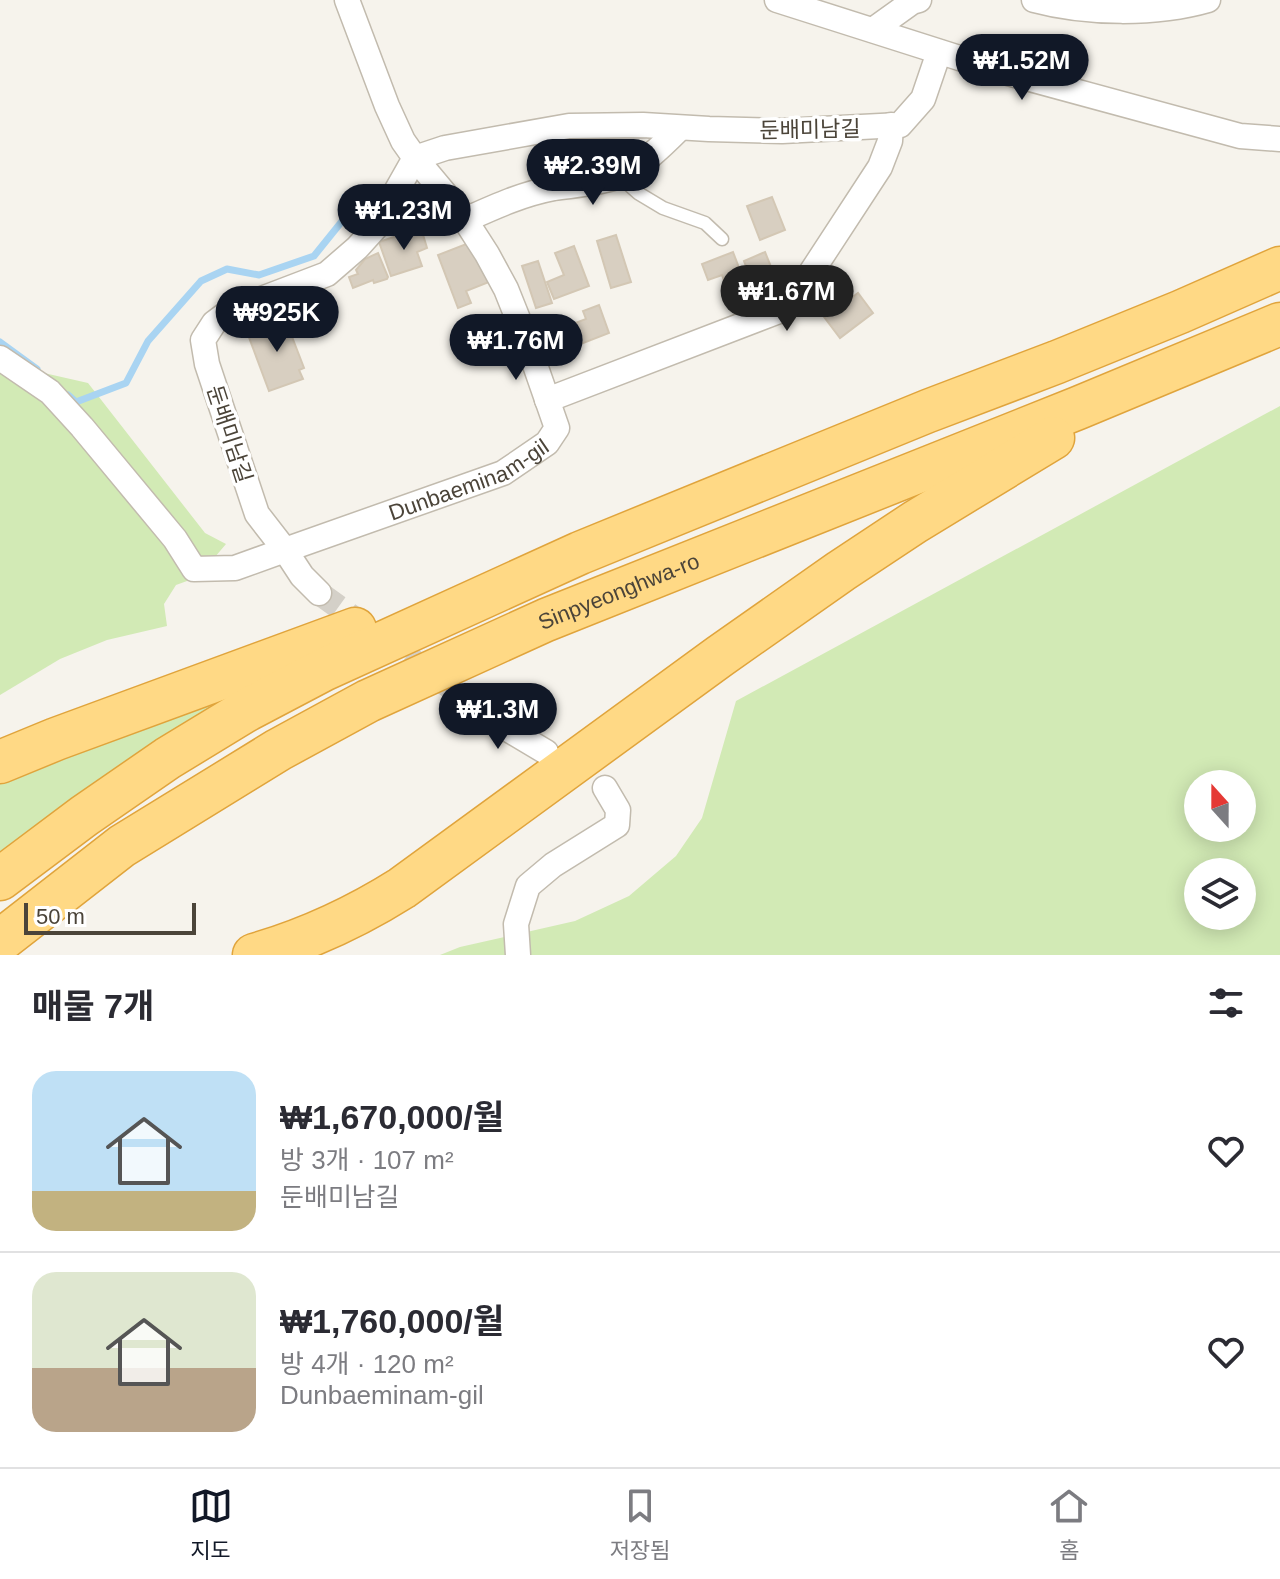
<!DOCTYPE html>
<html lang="ko">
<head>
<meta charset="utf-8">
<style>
	:root { --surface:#fff; --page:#f7f7f7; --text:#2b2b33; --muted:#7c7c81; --line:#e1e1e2; --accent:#111827 }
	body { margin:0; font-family:Helvetica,"Noto Sans KR",sans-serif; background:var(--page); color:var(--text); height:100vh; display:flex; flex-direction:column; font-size:30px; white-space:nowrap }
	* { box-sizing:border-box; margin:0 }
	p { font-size:26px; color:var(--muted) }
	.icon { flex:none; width:44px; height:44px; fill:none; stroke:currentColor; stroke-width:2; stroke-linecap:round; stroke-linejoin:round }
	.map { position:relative; height:955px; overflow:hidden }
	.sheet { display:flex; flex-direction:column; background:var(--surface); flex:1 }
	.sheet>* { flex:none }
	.needle { width:52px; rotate:339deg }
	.controls { position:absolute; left:1184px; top:770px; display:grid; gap:16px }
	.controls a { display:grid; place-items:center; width:72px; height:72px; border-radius:50%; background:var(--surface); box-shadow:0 4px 20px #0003; font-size:40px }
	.scale { position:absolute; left:24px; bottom:20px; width:172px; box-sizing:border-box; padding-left:8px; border:4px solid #4b4439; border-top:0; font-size:22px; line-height:28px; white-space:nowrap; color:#4b4439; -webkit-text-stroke:6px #fff; paint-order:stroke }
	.price { position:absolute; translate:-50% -68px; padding:0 18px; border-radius:28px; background:var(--accent); color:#fff; font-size:26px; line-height:52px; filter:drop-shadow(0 2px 4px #0008) }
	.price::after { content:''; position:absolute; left:50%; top:48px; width:24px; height:18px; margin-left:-12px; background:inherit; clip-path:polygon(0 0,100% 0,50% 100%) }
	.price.current { background:#222; color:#fff }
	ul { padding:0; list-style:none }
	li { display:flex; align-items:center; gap:24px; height:200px; padding:0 32px }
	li+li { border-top:2px solid var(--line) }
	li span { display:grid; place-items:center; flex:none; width:224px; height:160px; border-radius:24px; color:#555 }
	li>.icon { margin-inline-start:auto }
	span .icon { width:96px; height:96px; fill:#fffc; stroke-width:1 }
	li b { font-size:34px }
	h2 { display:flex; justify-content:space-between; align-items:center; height:96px; padding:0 32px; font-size:34px }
	.menu { display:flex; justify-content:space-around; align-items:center; height:112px; border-top:2px solid var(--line); background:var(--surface); font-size:22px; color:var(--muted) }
	.menu a { display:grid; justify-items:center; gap:4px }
	.menu .current { color:var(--accent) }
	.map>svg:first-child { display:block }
	.green { fill:#d2eab5; fill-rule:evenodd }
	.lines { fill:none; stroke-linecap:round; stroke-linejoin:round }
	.stream { stroke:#a9d4f2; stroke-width:7 }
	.building { fill:#d8cfc1; stroke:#d3c7b4; stroke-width:2 }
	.minor-tunnel { stroke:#d4d0c8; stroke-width:24; stroke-dasharray:24 12; stroke-linecap:butt }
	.service-casing { stroke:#c2bbae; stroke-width:15 }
	.minor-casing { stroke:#c2bbae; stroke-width:27 }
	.trunk-casing { stroke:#e0a43c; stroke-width:45 }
	.service { stroke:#fff; stroke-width:12 }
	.minor { stroke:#fff; stroke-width:24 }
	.trunk { stroke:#ffd985; stroke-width:42 }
	.labels { text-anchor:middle; stroke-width:7; stroke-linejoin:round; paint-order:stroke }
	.street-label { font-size:22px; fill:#4b4439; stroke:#fff }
</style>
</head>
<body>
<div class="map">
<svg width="1280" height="955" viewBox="0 0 1280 955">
	<rect width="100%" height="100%" fill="#f6f3ec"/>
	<g class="green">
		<polygon points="0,363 88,383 205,533 226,544 198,577 176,585 164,604 167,626 107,640 60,659 0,695"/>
		<path d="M1280,406V955H440L460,947L575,921L629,896L676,856L702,818L736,701ZM1198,784H1242V828H1198ZM1198,872H1242V916H1198Z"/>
		<polygon points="256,674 0,866 0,784"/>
	</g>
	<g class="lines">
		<g class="stream">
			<polyline points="0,342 37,369"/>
			<polyline points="68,395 76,402 126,383 148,341 201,281 227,269 259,275 314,256 343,220 345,197"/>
		</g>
	</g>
	<g class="building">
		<polygon points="772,197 785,230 760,240 747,206"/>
		<polygon points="421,228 427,248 417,252 422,266 391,276 379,242"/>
		<polygon points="616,235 631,282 611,288 597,241"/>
		<polygon points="474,241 489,282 466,291 471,303 458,308 438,255"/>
		<polygon points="574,246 589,286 554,299 547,282 564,275 555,253"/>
		<polygon points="733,252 747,289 729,295 722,275 708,280 702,264"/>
		<polygon points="765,252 780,289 758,298 744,261"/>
		<polygon points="378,253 388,277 387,279 374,283 373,280 353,288 349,277 358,274 356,270 365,259"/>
		<polygon points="538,261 552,303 536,308 522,266"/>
		<polygon points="839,274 848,285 837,293 845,303 858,293 873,313 840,338 809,297"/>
		<polygon points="599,305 609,333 573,347 565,327 586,319 583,311"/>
		<polygon points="284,316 304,368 299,370 303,379 269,391 247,332 254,329 257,335 268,331 265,323"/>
	</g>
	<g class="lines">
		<polyline class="minor-tunnel" points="319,593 479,708"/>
		<g class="service-casing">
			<polyline id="service" points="619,176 638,193 663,208 705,223 722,239"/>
		</g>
		<g class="minor-casing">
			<g id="minor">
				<polyline points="777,0 997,70 1240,136 1280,139"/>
				<path d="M1034,0C1086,14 1156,15 1208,0"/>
				<polyline points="873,30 912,2 919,0"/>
				<path d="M465,220C494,207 522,194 554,188C575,185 596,184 616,177C641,167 662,146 680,128"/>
				<polyline points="0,358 50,392 82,427 175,539 194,569 235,568 285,550 257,514 207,364 203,340 214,323 230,311 327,274 357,248 376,227 415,158 445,148 569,126 643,125 709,129 782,131 900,125 923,99 939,52"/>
				<polyline points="547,400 779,311 797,294 880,167 890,141 891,125"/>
				<path id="s1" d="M319,593L302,576L285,550L503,473L547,443L557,428L526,339L506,289L487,254L460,212L415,158L403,141L387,106L347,0"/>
				<polyline points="479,708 509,730 546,752"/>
				<polyline points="518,955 516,924 528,886 553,865 617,825 618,810 605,788"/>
			</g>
		</g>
		<g class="trunk-casing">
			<g id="trunk">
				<polyline points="0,762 56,739 355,629"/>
				<polyline points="0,879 84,816 168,758 247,710 323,670 580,553 928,411 1057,362 1180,312 1280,268"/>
				<path id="s2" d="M0,941L122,846L278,750L368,701L546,620L1078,408L1280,324"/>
				<path d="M254,955C306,940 356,917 402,888L720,656L841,571L915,522L1053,438"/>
			</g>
		</g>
		<use href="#service" class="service"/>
		<use href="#minor" class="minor"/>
		<use href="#trunk" class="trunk"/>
	</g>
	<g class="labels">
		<g class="street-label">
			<text transform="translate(810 129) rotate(-1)" y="8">둔배미남길</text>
			<text transform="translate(230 434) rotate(72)" y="8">둔배미남길</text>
			<text dy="8" stroke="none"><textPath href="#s1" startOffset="252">Dunbaeminam-gil</textPath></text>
			<text dy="8" stroke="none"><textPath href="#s2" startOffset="714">Sinpyeonghwa-ro</textPath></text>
		</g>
	</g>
</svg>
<div class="controls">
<a><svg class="needle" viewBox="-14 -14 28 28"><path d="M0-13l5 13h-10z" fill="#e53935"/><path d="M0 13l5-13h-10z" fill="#7c7c81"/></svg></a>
<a><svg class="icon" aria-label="layers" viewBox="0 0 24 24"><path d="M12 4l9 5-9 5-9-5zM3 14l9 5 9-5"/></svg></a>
</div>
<div class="scale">50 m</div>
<b class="price" style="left:1022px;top:102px">₩1.52M</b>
<b class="price" style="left:593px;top:207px">₩2.39M</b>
<b class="price" style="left:404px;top:252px">₩1.23M</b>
<b class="price current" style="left:787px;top:333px">₩1.67M</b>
<b class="price" style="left:277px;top:354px">₩925K</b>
<b class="price" style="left:516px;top:382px">₩1.76M</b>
<b class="price" style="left:498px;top:751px">₩1.3M</b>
</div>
<section class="sheet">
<h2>매물 7개<svg class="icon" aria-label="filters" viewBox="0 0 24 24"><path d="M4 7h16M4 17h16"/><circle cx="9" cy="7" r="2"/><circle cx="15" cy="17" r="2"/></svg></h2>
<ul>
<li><span style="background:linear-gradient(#bfe0f5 75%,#c2b280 0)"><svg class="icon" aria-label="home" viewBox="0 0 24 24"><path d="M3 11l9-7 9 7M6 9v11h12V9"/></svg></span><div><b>₩1,670,000/월</b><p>방 3개 · 107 m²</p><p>둔배미남길</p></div><svg class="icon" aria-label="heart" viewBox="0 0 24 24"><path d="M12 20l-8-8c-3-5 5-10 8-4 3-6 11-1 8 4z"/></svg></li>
<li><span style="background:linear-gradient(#dfe7d0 60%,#b9a48a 0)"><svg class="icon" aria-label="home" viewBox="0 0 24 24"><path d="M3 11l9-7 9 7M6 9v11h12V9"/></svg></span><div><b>₩1,760,000/월</b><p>방 4개 · 120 m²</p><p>Dunbaeminam-gil</p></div><svg class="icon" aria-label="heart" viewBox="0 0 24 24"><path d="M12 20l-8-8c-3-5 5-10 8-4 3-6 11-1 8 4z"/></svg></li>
</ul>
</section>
<nav class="menu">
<a class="current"><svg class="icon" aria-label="map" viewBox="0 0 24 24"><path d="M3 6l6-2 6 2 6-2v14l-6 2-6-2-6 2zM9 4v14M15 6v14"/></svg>지도</a>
<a><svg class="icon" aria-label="saved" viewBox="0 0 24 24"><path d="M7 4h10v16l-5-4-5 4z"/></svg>저장됨</a>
<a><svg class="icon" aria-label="home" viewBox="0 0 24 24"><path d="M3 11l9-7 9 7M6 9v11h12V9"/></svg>홈</a>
</nav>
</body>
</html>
